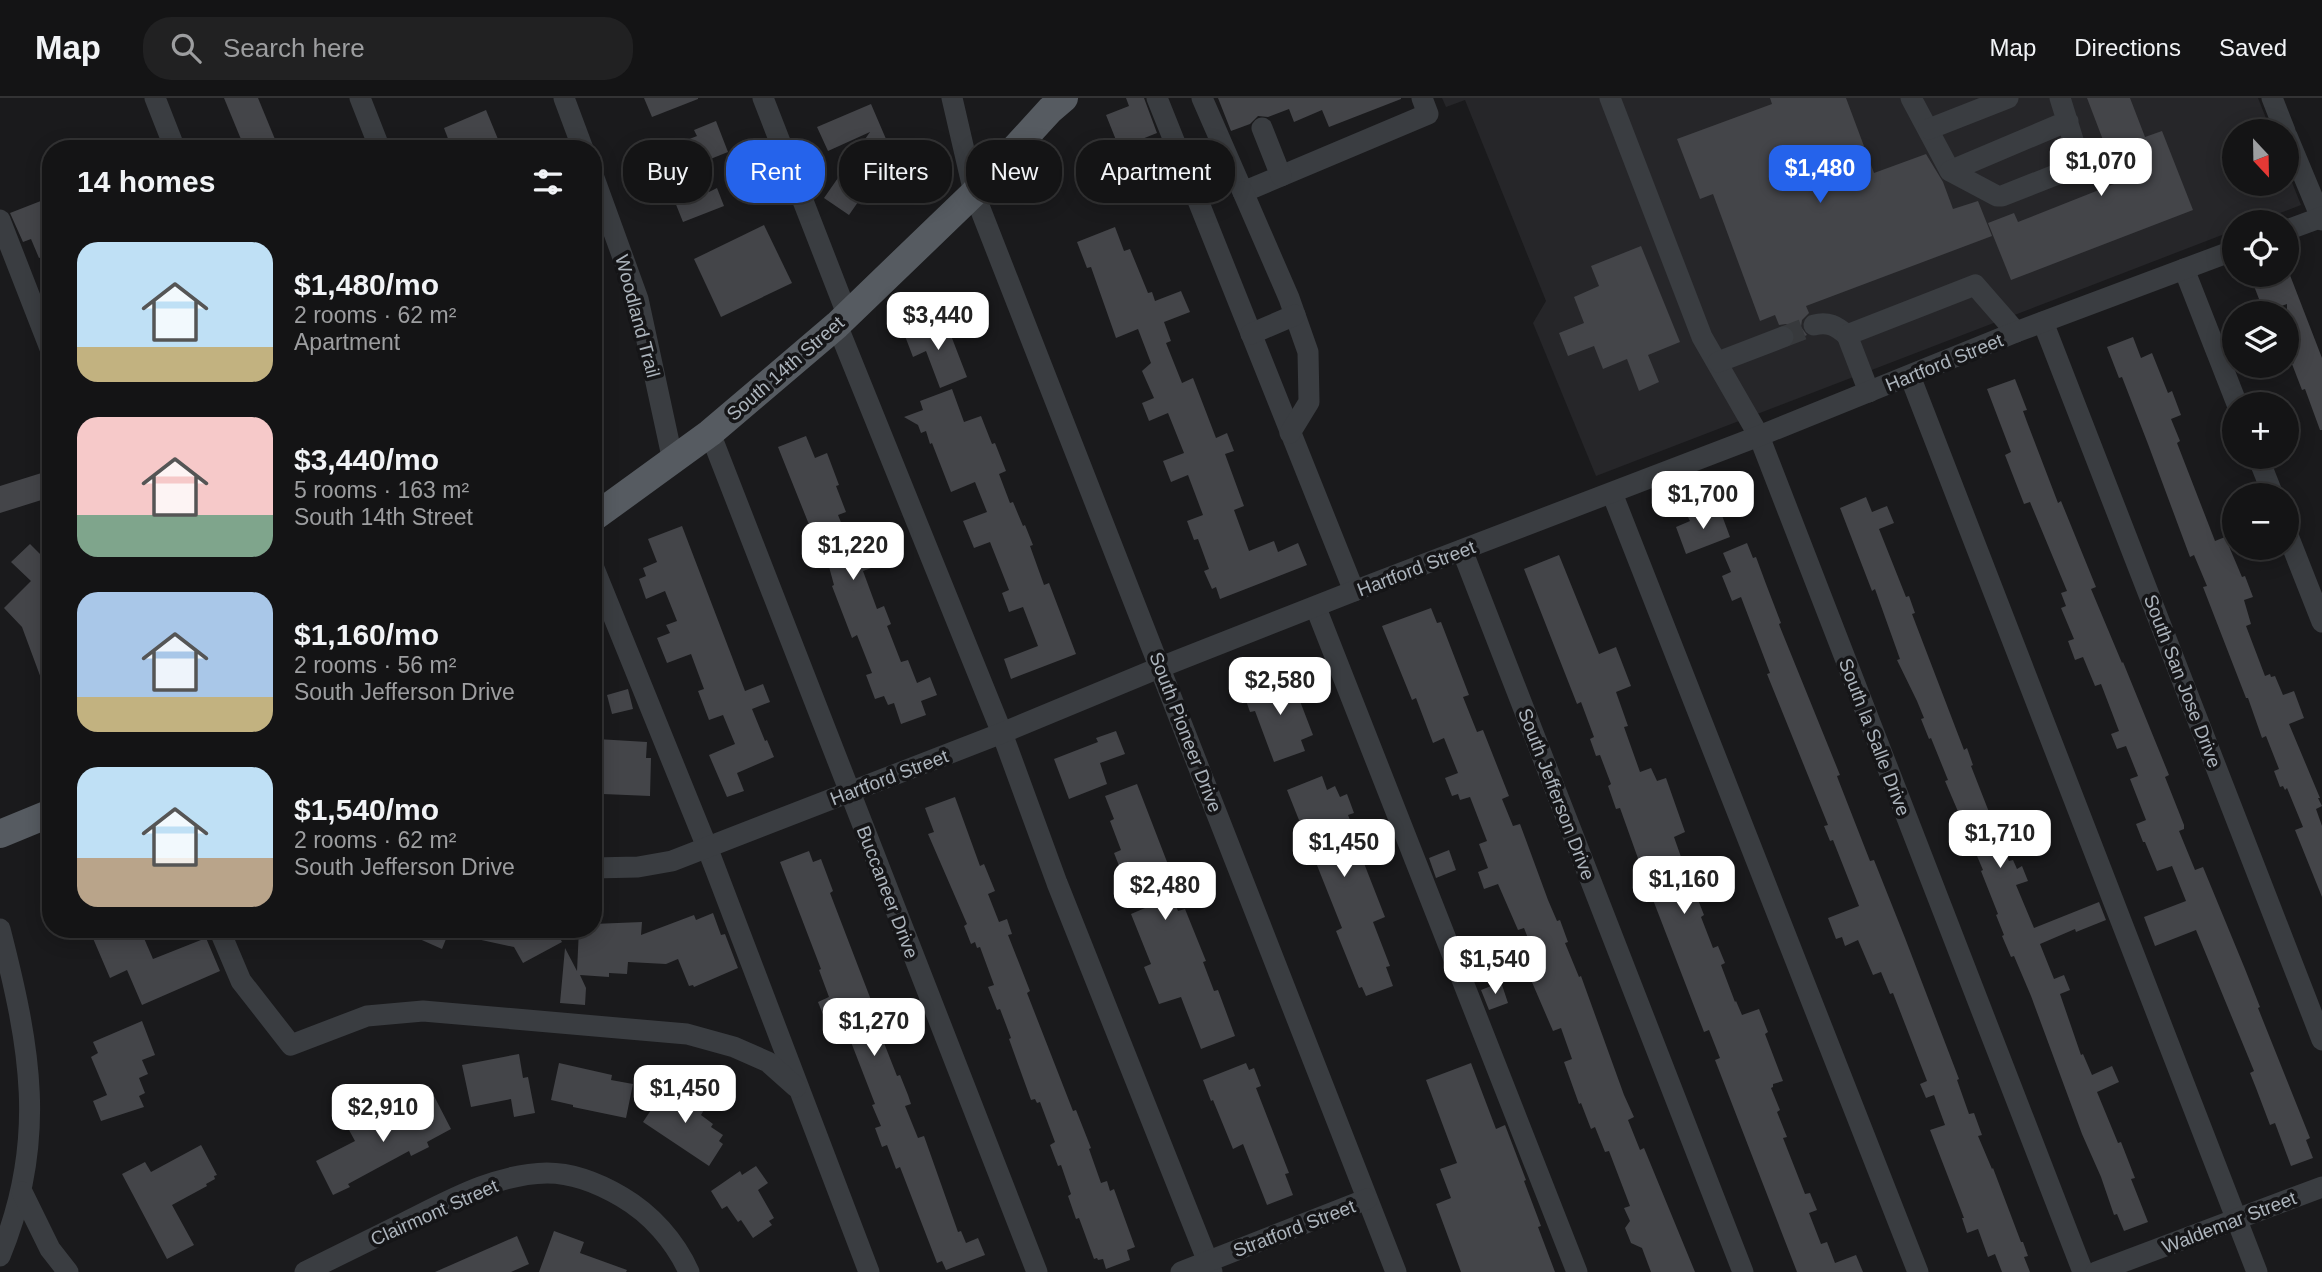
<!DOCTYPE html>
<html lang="en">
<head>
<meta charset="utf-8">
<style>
	:root { --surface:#141415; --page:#212122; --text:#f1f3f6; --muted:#9d9ea0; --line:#333334; --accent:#2563eb }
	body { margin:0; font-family:Arial,sans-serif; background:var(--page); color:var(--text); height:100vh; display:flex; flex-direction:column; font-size:26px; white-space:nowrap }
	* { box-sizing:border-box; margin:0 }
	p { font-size:23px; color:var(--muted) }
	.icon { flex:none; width:38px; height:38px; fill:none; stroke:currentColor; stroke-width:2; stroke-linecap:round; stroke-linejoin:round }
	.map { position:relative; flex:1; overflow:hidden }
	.details { position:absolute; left:42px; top:42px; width:560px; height:798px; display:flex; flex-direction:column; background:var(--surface); border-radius:28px; box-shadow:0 4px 18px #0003,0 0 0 2px var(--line) }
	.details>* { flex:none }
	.top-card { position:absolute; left:623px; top:42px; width:665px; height:63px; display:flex; gap:14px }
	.needle { width:46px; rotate:158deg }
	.buttons { position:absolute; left:2222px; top:21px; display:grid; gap:14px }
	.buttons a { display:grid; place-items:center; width:77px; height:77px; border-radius:50%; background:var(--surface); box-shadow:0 4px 18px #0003,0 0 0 2px var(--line); font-size:35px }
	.price { position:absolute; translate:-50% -60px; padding:0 16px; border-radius:14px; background:#fff; color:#222; font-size:23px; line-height:46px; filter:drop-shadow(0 2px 4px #0008) }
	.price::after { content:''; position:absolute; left:50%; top:42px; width:21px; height:16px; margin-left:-10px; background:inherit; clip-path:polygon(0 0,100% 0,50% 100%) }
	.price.active { background:var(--accent); color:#fff }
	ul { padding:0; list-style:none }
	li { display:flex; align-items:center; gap:21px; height:175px; padding:0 35px }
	li span { display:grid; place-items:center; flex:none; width:196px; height:140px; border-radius:21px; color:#555 }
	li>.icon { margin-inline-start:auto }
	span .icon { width:84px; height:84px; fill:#fffc; stroke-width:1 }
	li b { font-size:30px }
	h2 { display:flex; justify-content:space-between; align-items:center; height:84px; padding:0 35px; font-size:30px }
	.chip { padding:0 24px; border-radius:28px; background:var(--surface); box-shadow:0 4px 18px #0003,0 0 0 2px var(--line); font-size:24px; line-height:63px }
	.chip.active { background:var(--accent); color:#fff }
	header { display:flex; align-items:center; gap:42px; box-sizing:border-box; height:98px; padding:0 35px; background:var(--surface); border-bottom:2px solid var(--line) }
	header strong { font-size:33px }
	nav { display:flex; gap:38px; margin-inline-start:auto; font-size:24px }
	.search { width:490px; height:63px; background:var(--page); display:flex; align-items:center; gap:18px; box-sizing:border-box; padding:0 24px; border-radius:28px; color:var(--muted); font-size:26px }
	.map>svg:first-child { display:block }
	.built { fill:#262629 }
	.building { fill:#444549 }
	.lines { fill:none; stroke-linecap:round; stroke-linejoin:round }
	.minor-tunnel { stroke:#37393c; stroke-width:21; stroke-dasharray:21 10; stroke-linecap:butt }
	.minor { stroke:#3a3d41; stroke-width:21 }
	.major { stroke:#565b61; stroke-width:28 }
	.labels { text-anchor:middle; stroke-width:7; stroke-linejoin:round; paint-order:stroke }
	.street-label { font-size:19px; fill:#acb4bc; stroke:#151517 }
</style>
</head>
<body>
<header>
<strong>Map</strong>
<div class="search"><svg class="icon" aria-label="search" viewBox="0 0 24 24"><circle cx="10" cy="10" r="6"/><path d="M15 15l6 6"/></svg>Search here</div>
<nav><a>Map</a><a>Directions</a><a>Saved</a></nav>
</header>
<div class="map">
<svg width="2322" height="1174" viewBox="0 0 2322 1174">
	<rect width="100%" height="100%" fill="#1a1a1c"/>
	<polygon class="built" points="1442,0 2258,0 2271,33 2235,33 2235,86 2287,86 2287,72 2301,107 2256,124 2235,124 2235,132 1596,378 1533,225 1546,203 1465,2 1446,9"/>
	<g class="building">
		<polygon points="224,0 258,0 279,51 245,51"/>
		<polygon points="644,0 698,0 698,1 652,19"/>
		<polygon points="1126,0 1144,0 1157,35 1142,41 1151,64 1145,74 1151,77 1138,98 1132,94 1124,106 1095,87 1103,74 1099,73 1118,47 1106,17 1129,8"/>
		<polygon points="1218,0 1401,0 1401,1 1329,29 1322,12 1294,24 1289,11 1268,19 1258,18 1250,26 1231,33"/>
		<polygon points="1770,0 1846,0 1874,75 1926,56 1943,84 1953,111 1978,103 1992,138 1806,208 1809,215 1802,222 1801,229 1807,237 1796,242 1795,235 1792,229 1786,226 1779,227 1775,217 1760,223 1713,96 1700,101 1677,41 1772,6"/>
		<polygon points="2087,0 2130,0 2145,39 2162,33 2193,112 2011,182 1988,125 2014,115 2018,124 2119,84"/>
		<polygon points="871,6 892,55 849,117 824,100 870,34 828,53 817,29"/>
		<polygon points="486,12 502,51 452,51 444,30"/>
		<polygon points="716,23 728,54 698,66 709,94 717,90 724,108 683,124 661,69 652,72 646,58 697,38 694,32"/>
		<polygon points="51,99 51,156 39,160 31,141 23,144 10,115"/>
		<polygon points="764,127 792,185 721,219 694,161"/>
		<polygon points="1115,129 1124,153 1130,151 1148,195 1152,194 1155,203 1181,193 1190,214 1164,224 1171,243 1166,245 1182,285 1193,280 1216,340 1227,335 1234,353 1225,356 1244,408 1234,412 1249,453 1274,443 1278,454 1298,445 1307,467 1220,501 1216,489 1212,491 1204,473 1209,471 1198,441 1194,442 1187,423 1203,417 1188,377 1171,384 1163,363 1184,355 1168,315 1149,323 1142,305 1154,300 1142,273 1151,265 1138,231 1116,240 1091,169 1087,170 1077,144"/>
		<polygon points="1641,148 1680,244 1648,257 1659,284 1639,293 1627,261 1603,271 1594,248 1568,258 1559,235 1584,225 1574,199 1599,188 1591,168"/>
		<polygon points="2288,172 2322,260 2322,332 2320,332 2305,291 2302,292 2292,266 2294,265 2287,248 2287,206 2264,214 2254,188 2279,177 2287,177"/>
		<polygon points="945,222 967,279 940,290 926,253 913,259 905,238"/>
		<polygon points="2133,239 2141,260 2152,255 2168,295 2172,293 2181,317 2171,321 2180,343 2177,345 2215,443 2225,439 2242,479 2245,478 2253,499 2244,502 2251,526 2246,528 2265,578 2270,576 2271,579 2275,578 2283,597 2294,593 2304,620 2289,626 2320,700 2318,700 2322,708 2316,711 2322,728 2322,799 2295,732 2303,729 2287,690 2285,692 2283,688 2280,689 2274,673 2279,671 2266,638 2262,640 2248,600 2246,600 2203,489 2207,488 2194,457 2190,459 2148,346 2122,279 2119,280 2107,249"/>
		<polygon points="2015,281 2027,312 2023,313 2027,324 2058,405 2061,403 2096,489 2091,491 2122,565 2123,564 2169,677 2165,679 2184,727 2184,731 2179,733 2195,772 2203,769 2245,871 2260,909 2258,910 2310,1040 2306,1042 2313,1060 2291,1068 2275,1025 2270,1027 2256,990 2250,975 2254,973 2196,832 2155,848 2144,819 2186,803 2172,768 2157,773 2145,744 2143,744 2136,726 2146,722 2130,681 2138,678 2126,648 2117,651 2111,636 2119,633 2101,586 2095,588 2083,559 2075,562 2068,543 2074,541 2061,510 2066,508 2061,495 2067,493 2030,404 2024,406 2005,357 2011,354 1987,291"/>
		<polygon points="952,291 964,324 981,318 992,346 995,345 1006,373 999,376 1010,405 1013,404 1023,428 1025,427 1033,447 1030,448 1044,487 1049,485 1076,556 1011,581 1004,561 1038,548 1023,509 1009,514 1002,495 1009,492 990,444 974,450 963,423 987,414 975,384 951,394 932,345 930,346 926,333 921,335 918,327 904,319 923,312 920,303"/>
		<polygon points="806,338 815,360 827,355 839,387 836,388 846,414 838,417 854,456 865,452 871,470 863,473 877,511 884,508 891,526 887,528 901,564 908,562 917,585 930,579 937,597 921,603 926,617 901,626 894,605 888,607 884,598 875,601 866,577 872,575 857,537 852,540 832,488 834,487 828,465 815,433 812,434 778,349"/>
		<polygon points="51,372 51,399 0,415 0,388"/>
		<polygon points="1866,399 1872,414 1887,408 1894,425 1879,431 1906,499 1909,498 1915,515 1912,516 1964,652 1967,650 1973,667 1971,668 2005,755 2009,763 2013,762 2017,771 2022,768 2028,783 2016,787 2034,830 2099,804 2106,822 2076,834 2075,831 2040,846 2054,881 2064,877 2070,892 2060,896 2081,957 2083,956 2092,977 2112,968 2119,984 2097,994 2118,1045 2121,1044 2135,1080 2131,1081 2148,1124 2124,1133 2117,1116 2114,1117 2101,1079 2082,1036 2031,898 2014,858 2011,859 2002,838 2004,837 1996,817 1998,816 1981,773 1983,772 1980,765 1945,683 1948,682 1931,640 1929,641 1921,621 1924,620 1917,603 1897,562 1900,561 1875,491 1872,493 1840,410"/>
		<polygon points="1720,412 1730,439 1686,456 1676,429 1690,423 1688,419 1703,413 1704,418"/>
		<polygon points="682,428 745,593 763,586 770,604 752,611 765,643 767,642 774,659 737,675 744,693 727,699 709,657 735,646 723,617 709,622 698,593 704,591 691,556 667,565 657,540 670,535 666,527 677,523 665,493 646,501 639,481 646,478 643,470 657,464 648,441"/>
		<polygon points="1747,445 1753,460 1756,459 1766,486 1781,525 1779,526 1780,529 1840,677 1837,678 1838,681 1870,763 1874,762 1905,840 1959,981 1957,982 1969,1016 1974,1015 1982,1037 1978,1038 1992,1071 1993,1070 2021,1144 2023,1144 2028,1158 2024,1159 2030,1174 2002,1174 1995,1156 1988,1159 1978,1131 1967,1135 1962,1120 1964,1120 1930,1032 1945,1027 1934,997 1926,1000 1920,986 1927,983 1893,895 1890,896 1881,874 1873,877 1858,842 1845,848 1842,839 1836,841 1828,820 1859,808 1833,742 1830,743 1824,728 1828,727 1767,576 1770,575 1741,499 1732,503 1722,478 1731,474 1723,455"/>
		<polygon points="30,446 51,467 51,602 49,602 22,529 4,510 31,483 11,464"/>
		<polygon points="1559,457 1599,556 1616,549 1631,588 1616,594 1628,628 1624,629 1640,674 1651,670 1657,683 1666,680 1685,734 1674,739 1687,776 1690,774 1697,793 1695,794 1704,817 1701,819 1713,850 1718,848 1725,865 1721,867 1735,904 1736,903 1742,917 1759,911 1768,934 1765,936 1783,983 1773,986 1773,989 1771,990 1780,1012 1777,1014 1787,1039 1783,1040 1805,1096 1810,1095 1817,1112 1809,1115 1821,1146 1827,1144 1835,1165 1856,1157 1863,1174 1797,1174 1715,962 1720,960 1709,932 1704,934 1650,794 1620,710 1616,711 1608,688 1611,686 1600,657 1596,658 1590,641 1594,639 1581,604 1577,606 1524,471"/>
		<polygon points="1431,510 1437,525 1441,524 1469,597 1463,599 1477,634 1483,632 1509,698 1502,701 1513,728 1520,726 1548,802 1557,823 1560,822 1568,844 1565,845 1579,879 1581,878 1624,997 1634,1019 1628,1022 1640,1052 1644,1050 1695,1174 1651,1174 1642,1150 1631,1145 1625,1130 1630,1123 1624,1110 1630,1108 1609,1053 1605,1054 1595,1029 1591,1031 1581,1005 1579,1006 1564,964 1572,961 1561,930 1553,933 1525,868 1537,863 1524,830 1518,832 1498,786 1484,791 1478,774 1488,770 1479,746 1487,743 1470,699 1460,702 1458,696 1452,698 1445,680 1458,675 1444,640 1433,645 1416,600 1412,602 1382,528"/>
		<polygon points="1290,577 1313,637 1301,642 1305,653 1274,664 1255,613 1250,614 1243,594"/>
		<polygon points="628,591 633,611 612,616 607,597"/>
		<polygon points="1116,633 1125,656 1100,665 1107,686 1069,701 1054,661 1098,644 1096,640"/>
		<polygon points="597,641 647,644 646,660 651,660 650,698 603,696 603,687 593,687"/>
		<polygon points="1322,678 1327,692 1335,688 1340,699 1347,696 1354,715 1348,717 1363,753 1360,755 1385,819 1373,824 1390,868 1386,869 1393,888 1366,898 1362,889 1359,890 1336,833 1342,830 1287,692"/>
		<polygon points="1137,686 1174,782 1167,784 1178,813 1185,811 1206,863 1203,864 1214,893 1218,892 1235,938 1201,951 1181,899 1159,906 1144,869 1151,866 1131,816 1145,810 1133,780 1125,783 1114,755 1121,752 1110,723 1114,721 1105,698"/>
		<polygon points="955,699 980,768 984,766 995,793 988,796 999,824 1007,821 1012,836 1008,837 1030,893 1027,895 1073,1013 1076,1012 1091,1050 1089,1051 1101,1085 1107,1083 1110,1093 1114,1091 1135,1149 1127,1152 1130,1162 1106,1171 1103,1161 1098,1162 1097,1160 1094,1161 1079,1120 1076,1121 1068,1098 1071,1096 1061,1067 1058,1068 1050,1047 1055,1044 1040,1004 1037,1005 1035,1001 1031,1002 1009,941 1011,940 1000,911 997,912 988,889 994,887 980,849 977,850 975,844 971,846 964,828 967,826 928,736 934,734 925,710"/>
		<polygon points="1449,752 1456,772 1436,780 1429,760"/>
		<polygon points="809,753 813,764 821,761 833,793 830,795 871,902 884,945 897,978 900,977 908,997 911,1006 905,1008 918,1040 924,1038 958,1134 961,1133 966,1145 978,1140 985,1157 946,1172 942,1163 937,1165 900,1069 896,1071 887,1047 882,1049 875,1030 881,1028 872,1007 875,1006 839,913 824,919 818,904 829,899 819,872 821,871 780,764"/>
		<polygon points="713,815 721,837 725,836 738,870 694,889 693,887 689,888 678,861 666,866 628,864 627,876 609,875 609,879 580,877 586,890 585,907 560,905 565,850 577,873 579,831 593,831 593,826 642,824 641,837 694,817 696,822"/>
		<polygon points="89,831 140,831 153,861 206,840 220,873 142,907 127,872 110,880"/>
		<polygon points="397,831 450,831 442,851"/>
		<polygon points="464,831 555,831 562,844 523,865 514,849 463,838"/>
		<polygon points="1501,884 1508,905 1489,912 1481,892"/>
		<polygon points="142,923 155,957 142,962 148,976 139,980 145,995 139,998 144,1009 101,1023 93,1003 107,997 91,959 98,955 93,944"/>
		<polygon points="519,956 523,980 528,979 535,1015 514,1019 511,1001 471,1009 462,967"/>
		<polygon points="559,965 612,977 611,982 633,986 626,1020 573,1009 573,1007 551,1002"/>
		<polygon points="1246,965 1249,972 1254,970 1261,988 1256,990 1289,1075 1285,1076 1293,1097 1267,1107 1243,1046 1233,1051 1213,1002 1211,1003 1203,982"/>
		<polygon points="1471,965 1496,1031 1505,1027 1526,1082 1524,1083 1541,1128 1538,1129 1555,1174 1461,1174 1436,1106 1451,1100 1440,1071 1457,1065 1426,982"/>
		<polygon points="669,985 705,1010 701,1017 713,1026 711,1029 723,1037 719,1043 723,1046 709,1068 643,1024"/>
		<polygon points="434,998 451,1031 427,1044 429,1049 411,1058 409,1053 348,1086 350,1089 333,1097 316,1063 355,1043 349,1032 366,1023 370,1032"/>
		<polygon points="201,1047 217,1077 214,1078 215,1081 206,1086 207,1088 172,1107 194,1147 167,1161 122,1076 145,1064 151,1074"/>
		<polygon points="756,1068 768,1085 758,1092 774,1120 769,1123 772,1127 753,1140 741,1122 738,1124 727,1108 722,1111 711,1093 740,1073 742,1077"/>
		<polygon points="554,1133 584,1144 580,1155 627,1172 626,1174 539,1174"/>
		<polygon points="517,1138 529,1166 511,1174 435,1174"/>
	</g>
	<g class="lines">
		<polyline class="minor-tunnel" points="1783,239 1814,227"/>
		<g class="minor">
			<polyline points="155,0 175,51"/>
			<polyline points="360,0 380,51"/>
			<polyline points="564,0 583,51"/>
			<polyline points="763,0 847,216"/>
			<polyline points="952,0 974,95 1396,1174"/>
			<polyline points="1157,0 1354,493"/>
			<polyline points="1202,0 1243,94 1428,16 1422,0"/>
			<polyline points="1610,0 1702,239 1759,338 2083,1174"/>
			<polyline points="1911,0 1950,73"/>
			<polyline points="2060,0 2079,61 2073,70 2002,98 1997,98 1950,73 2068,23"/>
			<polyline points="2272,0 2285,33"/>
			<polyline points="1262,30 1281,78"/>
			<polyline points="1929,31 2008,0"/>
			<polyline points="2287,38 2322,122"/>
			<polyline points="593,77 638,201 673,363"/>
			<polyline points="1243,94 1289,200 1308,254 1309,304 1290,335"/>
			<polyline points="0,122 51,253"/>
			<polyline points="2287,132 2322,119"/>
			<polyline points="2184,171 2237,306"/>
			<polyline points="2043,224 2322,942"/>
			<polyline points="837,227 1002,635 1057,785 1212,1174"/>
			<path d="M1814,227C1828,223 1836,228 1847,237"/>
			<polyline points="1251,236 1295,217"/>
			<polyline points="1718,264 1783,239"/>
			<polyline points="1910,278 2257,1174"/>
			<polyline points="1869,294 1847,237 1975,187 2016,234"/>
			<polyline points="710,335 1037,1174"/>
			<polyline points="2258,359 2273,397"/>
			<polyline points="1612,395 1918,1174"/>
			<polyline points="2287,435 2322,524"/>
			<polyline points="1462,452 1743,1174"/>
			<polyline points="593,468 707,749 869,1174"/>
			<polyline points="1316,510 1577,1174"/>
			<polyline points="593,770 638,769 672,763 1002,635 1161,569 1354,493 1759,338 2016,234 2235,152"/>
			<path d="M0,831C30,948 48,1042 0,1158"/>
			<polyline points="219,831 241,883 291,947 367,918 423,913 687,936 734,949 768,964 796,989"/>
			<polyline points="22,1094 50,1151 68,1174"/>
			<path d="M305,1174C339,1157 372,1141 406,1124C450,1102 496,1076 547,1075C573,1075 600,1086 622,1099C651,1116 675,1143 689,1174"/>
			<polyline points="1181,1174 1367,1101"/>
			<polyline points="2096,1174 2322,1089"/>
		</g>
		<g class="major">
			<polyline points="593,420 710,335 837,227 974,95 1050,12 1064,0"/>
			<polyline points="0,736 51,715"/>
		</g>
	</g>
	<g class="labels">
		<g class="street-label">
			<text transform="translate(638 218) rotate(75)" y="7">Woodland Trail</text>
			<text transform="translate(1944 264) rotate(-22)" y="7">Hartford Street</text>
			<text transform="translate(785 270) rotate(-41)" y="7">South 14th Street</text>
			<text transform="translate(1416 470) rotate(-21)" y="7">Hartford Street</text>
			<text transform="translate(2183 583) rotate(69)" y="7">South San Jose Drive</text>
			<text transform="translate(1186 634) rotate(69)" y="7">South Pioneer Drive</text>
			<text transform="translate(1875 639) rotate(69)" y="7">South la Salle Drive</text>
			<text transform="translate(889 679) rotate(-21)" y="7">Hartford Street</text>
			<text transform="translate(1557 696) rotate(69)" y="7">South Jefferson Drive</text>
			<text transform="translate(888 794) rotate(69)" y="7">Buccaneer Drive</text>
			<text transform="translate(434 1114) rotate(-24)" y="7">Clairmont Street</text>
			<text transform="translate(2229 1124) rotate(-21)" y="7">Waldemar Street</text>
			<text transform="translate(1294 1130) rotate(-21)" y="7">Stratford Street</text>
		</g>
	</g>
</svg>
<div class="buttons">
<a><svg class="needle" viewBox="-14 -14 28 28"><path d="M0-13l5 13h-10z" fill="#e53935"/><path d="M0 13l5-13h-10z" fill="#9d9ea0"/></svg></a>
<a><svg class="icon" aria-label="locate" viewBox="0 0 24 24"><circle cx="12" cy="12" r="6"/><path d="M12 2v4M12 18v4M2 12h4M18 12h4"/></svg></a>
<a><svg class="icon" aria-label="layers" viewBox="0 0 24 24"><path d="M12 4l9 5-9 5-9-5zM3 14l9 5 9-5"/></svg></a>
<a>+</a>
<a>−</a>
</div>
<b class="price" style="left:2101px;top:100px">$1,070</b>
<b class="price active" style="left:1820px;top:107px">$1,480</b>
<b class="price" style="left:938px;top:254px">$3,440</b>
<b class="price" style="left:1703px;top:433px">$1,700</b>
<b class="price" style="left:853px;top:484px">$1,220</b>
<b class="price" style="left:1280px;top:619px">$2,580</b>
<b class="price" style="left:2000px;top:772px">$1,710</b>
<b class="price" style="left:1344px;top:781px">$1,450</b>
<b class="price" style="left:1684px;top:818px">$1,160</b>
<b class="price" style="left:1165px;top:824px">$2,480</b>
<b class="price" style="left:1495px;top:898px">$1,540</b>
<b class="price" style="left:874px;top:960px">$1,270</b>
<b class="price" style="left:685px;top:1027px">$1,450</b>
<b class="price" style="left:383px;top:1046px">$2,910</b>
<div class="top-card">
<a class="chip">Buy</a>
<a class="chip active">Rent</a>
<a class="chip">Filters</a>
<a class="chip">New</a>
<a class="chip">Apartment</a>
</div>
<section class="details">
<h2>14 homes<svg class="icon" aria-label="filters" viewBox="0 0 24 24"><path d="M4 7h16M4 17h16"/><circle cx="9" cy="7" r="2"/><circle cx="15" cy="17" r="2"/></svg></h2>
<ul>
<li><span style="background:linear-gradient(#bfe0f5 75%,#c2b280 0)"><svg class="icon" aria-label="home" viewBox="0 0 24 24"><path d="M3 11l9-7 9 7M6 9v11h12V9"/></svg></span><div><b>$1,480/mo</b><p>2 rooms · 62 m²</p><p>Apartment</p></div></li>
<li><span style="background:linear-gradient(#f6c9c9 70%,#7fa58c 0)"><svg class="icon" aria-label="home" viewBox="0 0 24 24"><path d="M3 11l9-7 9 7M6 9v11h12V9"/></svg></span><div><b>$3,440/mo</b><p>5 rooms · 163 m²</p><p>South 14th Street</p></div></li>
<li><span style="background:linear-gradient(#a9c7e8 75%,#c2b280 0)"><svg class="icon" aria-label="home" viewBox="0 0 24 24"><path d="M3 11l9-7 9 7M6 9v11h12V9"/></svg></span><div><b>$1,160/mo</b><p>2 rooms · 56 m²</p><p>South Jefferson Drive</p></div></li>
<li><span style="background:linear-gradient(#bfe0f5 65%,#b9a48a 0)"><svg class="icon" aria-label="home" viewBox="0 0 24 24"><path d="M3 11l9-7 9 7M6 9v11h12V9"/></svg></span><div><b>$1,540/mo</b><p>2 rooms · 62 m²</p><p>South Jefferson Drive</p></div></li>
</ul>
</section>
</div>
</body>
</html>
